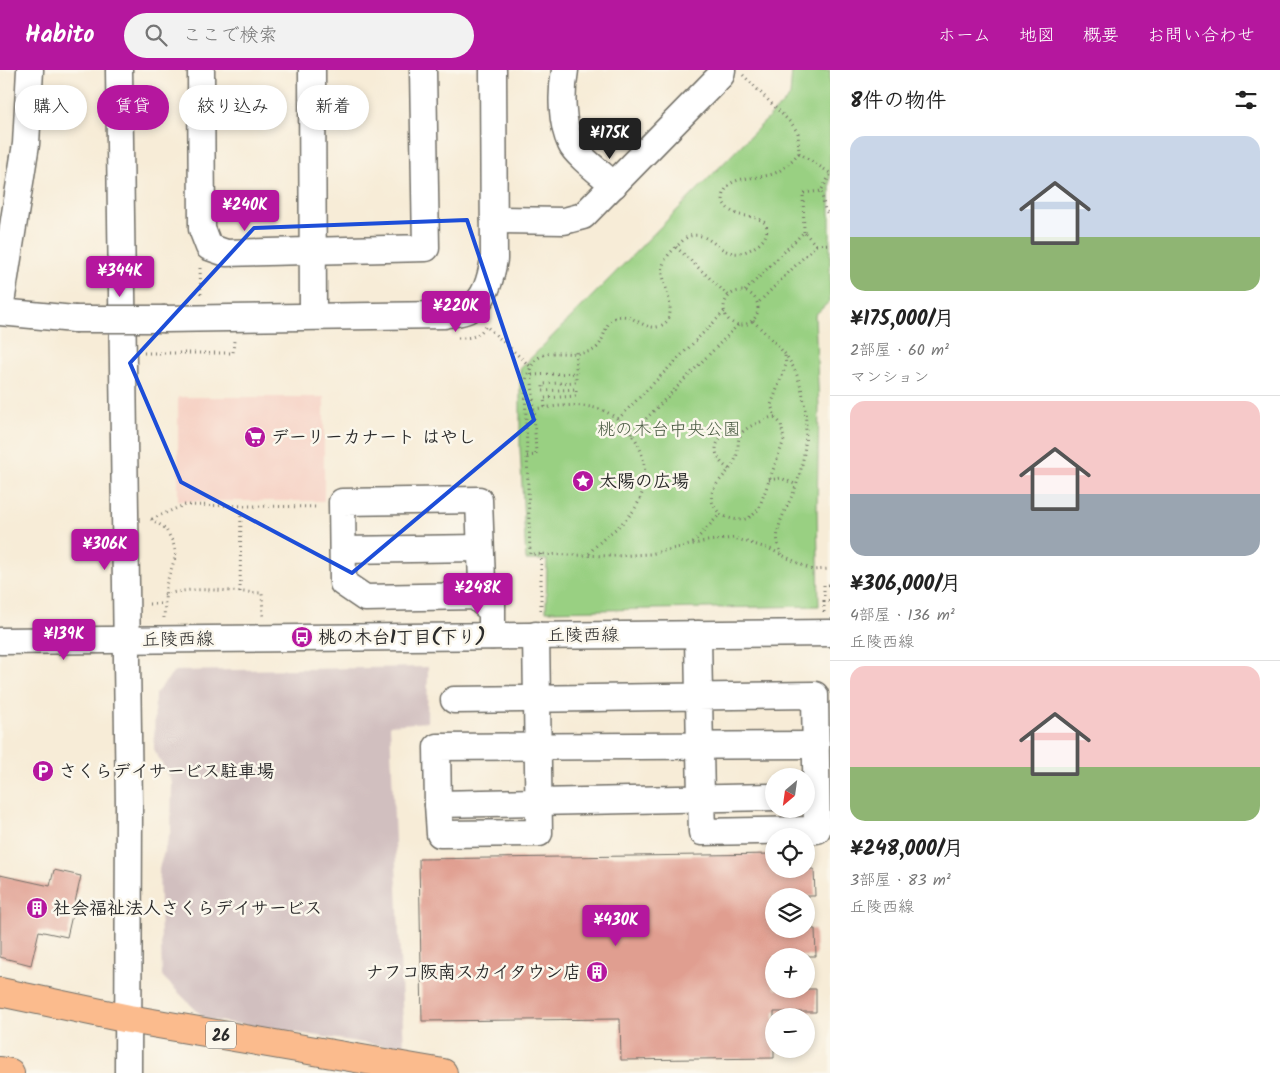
<!DOCTYPE html>
<html lang="ja">
<head>
<meta charset="utf-8">
<style>
	:root { --surface:#fff; --page:#f2f2f2; --text:#222; --muted:#767676; --line:#e0e0e0; --accent:#b5179e }
	body { margin:0; font-family:Kalam,"Klee One",sans-serif; background:var(--page); color:var(--text); height:100vh; display:flex; flex-direction:column; font-size:19px; white-space:nowrap }
	* { box-sizing:border-box; margin:0 }
	p { font-size:16px; color:var(--muted) }
	.icon { flex:none; width:28px; height:28px; fill:none; stroke:currentColor; stroke-width:2; stroke-linecap:round; stroke-linejoin:round }
	.map { position:relative; flex:1; overflow:hidden }
	.panel { display:flex; flex-direction:column; background:var(--surface); width:450px }
	.panel>* { flex:none }
	.guide { position:absolute; left:15px; top:15px; width:475px; height:45px; display:flex; gap:10px }
	.needle { width:32px; rotate:209deg }
	.controls { position:absolute; left:765px; top:698px; display:grid; gap:10px }
	.controls a { display:grid; place-items:center; width:50px; height:50px; border-radius:50%; background:var(--surface); box-shadow:0 2px 8px #0003; font-size:25px }
	.price { position:absolute; translate:-50% -42px; padding:0 11px; border-radius:5px; background:var(--accent); color:#fff; font-size:16px; line-height:32px; filter:drop-shadow(0 1px 2px #0008) }
	.price::after { content:''; position:absolute; left:50%; top:30px; width:15px; height:11px; margin-left:-8px; background:inherit; clip-path:polygon(0 0,100% 0,50% 100%) }
	.price.on { background:#222; color:#fff }
	ul { padding:0; list-style:none }
	li { display:grid; align-content:center; gap:10px; height:265px; padding:0 20px }
	li+li { border-top:1px solid var(--line) }
	li span { display:grid; place-items:center; height:155px; border-radius:15px; color:#555 }
	li>.icon { margin-inline-start:auto }
	span .icon { width:90px; height:90px; fill:#fffc; stroke-width:1 }
	li b { font-size:21px }
	h2 { display:flex; justify-content:space-between; align-items:center; height:60px; padding:0 20px; font-size:21px }
	.tag { padding:0 18px; border-radius:22px; background:var(--surface); box-shadow:0 2px 8px #0003; font-size:18px; line-height:45px }
	.tag.on { background:var(--accent); color:#fff }
	header { display:flex; align-items:center; gap:30px; box-sizing:border-box; height:70px; padding:0 25px; background:var(--accent); color:#fff }
	header strong { font-size:24px }
	nav { display:flex; gap:28px; margin-inline-start:auto; font-size:18px }
	.search { width:350px; height:45px; background:var(--page); display:flex; align-items:center; gap:12px; box-sizing:border-box; padding:0 18px; border-radius:28px; color:var(--muted); font-size:19px }
	main { display:flex; flex:1; min-height:0 }
	.map>svg:first-child { display:block }
	.built { fill:#f6d2c5 }
	.industrial { fill:#d1bfbf }
	.green { fill:#99d082; stroke:#627e56 }
	.building { fill:#e09e90 }
	.lines { fill:none; stroke-linecap:round; stroke-linejoin:round }
	.minor-casing { stroke:#726f67; stroke-width:29 }
	.highway-casing { stroke:#726f67; stroke-width:30 }
	.path { stroke:#726f67; stroke-width:3; stroke-dasharray:1 4; stroke-linecap:butt }
	.minor { stroke:#fff; stroke-width:26 }
	.highway { stroke:#fbbb8d; stroke-width:28 }
	.minor-bridge-casing { stroke:#726f67; stroke-width:29; stroke-linecap:butt }
	.minor-bridge { stroke:#fff; stroke-width:26 }
	.marked { fill:none; stroke:#1d4ed8; stroke-width:4; stroke-linejoin:round }
	.labels { text-anchor:middle; stroke-width:5; stroke-linejoin:round; paint-order:stroke }
	.shield { fill:#fbf7ec; stroke:#696865; stroke-width:1 }
	.shield-label { font-size:16px; font-weight:bold; fill:#2b2b2b }
	.park-label { font-size:18px; fill:#4c5d45; stroke:#fbf7ec }
	.poi-label { font-size:18px; font-weight:bold; fill:#2b2b2b; stroke:#fbf7ec; text-anchor:start }
	.street-label { font-size:18px; fill:#2b2b2b; stroke:#fbf7ec }
</style>
</head>
<body>
<header>
<strong>Habito</strong>
<div class="search"><svg class="icon" aria-label="search" viewBox="0 0 24 24"><circle cx="10" cy="10" r="6"/><path d="M15 15l6 6"/></svg>ここで検索</div>
<nav><a>ホーム</a><a>地図</a><a>概要</a><a>お問い合わせ</a></nav>
</header>
<main>
<div class="map">
<svg width="830" height="1003" viewBox="0 0 830 1003">
	<rect width="100%" height="100%" fill="#fbf7ec"/>
	<filter id="ink" filterUnits="userSpaceOnUse"><feTurbulence type="fractalNoise" baseFrequency=".02" numOctaves="2"/><feDisplacementMap in="SourceGraphic" scale="10" xChannelSelector="R" yChannelSelector="G"/><feConvolveMatrix kernelMatrix="1 2 1 2 8 2 1 2 1" color-interpolation-filters="sRGB"/></filter>
	<filter id="wash" filterUnits="userSpaceOnUse"><feTurbulence type="fractalNoise" baseFrequency=".0096" numOctaves="4" result="noise"/><feDisplacementMap in="SourceGraphic" scale="20" xChannelSelector="R" yChannelSelector="G"/><feGaussianBlur stdDeviation="1.12" result="paint"/><feColorMatrix in="noise" values="0 0 0 0 0 0 0 0 0 0 0 0 0 0 0 0 0 1.4 0 .05"/><feComposite in="paint" operator="in"/></filter>
	<g filter="url(#wash)">
		<rect width="100%" height="100%" fill="#f7ecd7"/>
		<rect class="built" x="178" y="327" width="146" height="104"/>
		<polygon class="industrial" points="428,597 427,652 390,655 404,979 205,949 162,906 159,798 171,760 172,712 154,679 155,624 175,601"/>
		<polygon class="green" points="792,0 830,0 830,231 815,245 819,338 817,439 819,536 546,541 547,490 526,490 520,378 520,299 790,26"/>
		<g id="blocks">
			<g class="building">
				<polygon points="774,784 774,799 814,799 815,826 774,826 774,859 815,859 816,886 774,886 774,919 816,919 816,942 774,942 774,988 621,990 620,949 422,951 419,789"/>
				<polygon points="54,800 81,806 67,867 39,861 31,895 0,887 0,805 50,816"/>
			</g>
		</g>
	</g>
	<g filter="url(#ink)">
		<use href="#blocks" fill-opacity="0" stroke="#726f67" stroke-width="1"/>
		<g class="lines">
			<g class="minor-casing">
				<g id="minor">
					<polyline points="119,0 129,737 128,1003"/>
					<polyline points="201,0 202,159 209,177 226,183 426,178 423,0"/>
					<polyline points="312,0 313,246"/>
					<path d="M565,0C561,23 561,53 571,74C575,84 604,106 614,115"/>
					<polyline points="494,150 564,151 583,146 721,5 722,0"/>
					<polyline points="0,239 26,74 30,0"/>
					<polyline points="0,242 74,249"/>
					<path d="M165,249L444,245C451,243 461,243 467,240C486,231 491,207 494,189L493,0"/>
					<polyline points="343,480 480,478"/>
					<polyline points="492,541 475,526 365,528 343,513 342,432 479,430 482,512 492,526 492,566"/>
					<polyline points="0,571 830,563"/>
					<path d="M454,630L815,625L817,760L702,762C700,696 699,630 698,564"/>
					<polyline points="774,727 438,734 437,677 816,675"/>
					<polyline points="438,734 440,764 539,763 536,565"/>
				</g>
			</g>
			<g class="highway-casing">
				<g id="highway">
					<polyline points="0,922 129,949 443,1003"/>
					<polyline points="0,1001 10,1003"/>
				</g>
			</g>
			<g class="path">
				<polyline points="743,5 792,54 798,63 799,83 830,103"/>
				<path d="M799,83C792,90 785,99 775,103C755,112 723,101 723,132C736,153 751,140 766,154C768,163 766,168 759,174C722,201 715,159 690,166C684,168 680,174 675,178C670,183 664,189 663,196C659,211 683,247 660,256C644,262 633,242 617,247C601,252 607,276 591,281C561,290 536,267 525,314L530,484L614,486L650,484L707,471L734,468L770,479L812,500L830,499"/>
				<polyline points="830,105 821,121 825,140 830,146"/>
				<polyline points="804,162 803,123 821,121"/>
				<polyline points="816,175 830,174"/>
				<polyline points="676,177 729,226"/>
				<polyline points="200,198 201,227"/>
				<circle cx="741" cy="238" r="17"/>
				<polyline points="745,221 804,162 816,175 758,233"/>
				<path d="M753,251C764,262 775,272 785,284C811,318 810,374 797,413C790,436 768,461 782,484"/>
				<path d="M458,268C472,268 478,267 486,256L531,297L534,339"/>
				<polyline points="144,283 233,283 234,271"/>
				<polyline points="532,305 576,303"/>
				<polyline points="545,337 544,328 576,326 576,319 543,321 543,314 576,312 576,282"/>
				<path d="M775,347C768,347 766,350 760,352C727,365 745,373 733,394C723,411 699,421 720,444C735,452 749,453 759,438L784,370L781,354L775,347L771,335L786,295L785,285"/>
				<polyline points="618,349 725,241"/>
				<polyline points="632,363 738,255"/>
				<path d="M527,386L536,385L534,339C555,336 579,333 599,339C637,352 656,398 638,433C627,455 602,466 588,485"/>
				<path d="M729,399C703,382 721,357 739,366"/>
				<polyline points="769,410 781,408 797,415"/>
				<polyline points="151,449 165,458 173,472 176,485 166,515 164,548"/>
				<polyline points="152,449 184,435 319,437"/>
				<polyline points="693,473 720,444"/>
				<polyline points="541,484 541,544"/>
				<polyline points="240,522 241,437"/>
				<path d="M164,525C197,515 229,522 262,523L263,547"/>
				<polyline points="824,531 824,515 830,515"/>
				<polyline points="149,534 164,534"/>
				<polyline points="824,542 824,531 830,531"/>
			</g>
			<use href="#minor" class="minor"/>
			<use href="#highway" class="highway"/>
			<g class="minor-bridge-casing">
				<polyline id="minor-bridge" points="74,249 165,249"/>
			</g>
			<use href="#minor-bridge" class="minor-bridge"/>
		</g>
	</g>
	<path class="marked" d="M467,150L534,350L352,503L181,412L130,293L254,158Z"/>
	<defs>
		<g id="supermarket-disc" transform="scale(1.125)"><circle r="9.5" fill="#b5179e" stroke="#fbf7ec"/><path d="M-6-5.5h2.5l.6 2H6L4.5 2H-2.5L-4.4-4H-6ZM-1.5 3.2a1.3 1.3 0 1 0 .1 0ZM3 3.2a1.3 1.3 0 1 0 .1 0Z" fill="#fff"/></g>
		<g id="sight-disc" transform="scale(1.125)"><circle r="9.5" fill="#b5179e" stroke="#fbf7ec"/><path d="M0-6L1.8-2.2L6-1.7L2.9 1.2L3.7 5.4L0 3.3L-3.7 5.4L-2.9 1.2L-6-1.7L-1.8-2.2Z" fill="#fff"/></g>
		<g id="bus-disc" transform="scale(1.125)"><circle r="9.5" fill="#b5179e" stroke="#fbf7ec"/><path d="M-5-6H5V4H4V6H2V4H-2V6H-4V4H-5ZM-3.5-4V0h7V-4ZM-3.5 1.2v1.5H-2V1.2ZM2 1.2v1.5H3.5V1.2Z" fill="#fff"/></g>
		<g id="parking-disc" transform="scale(1.125)"><circle r="9.5" fill="#b5179e" stroke="#fbf7ec"/><path d="M-3.5-5.5H1a3.5 3.5 0 0 1 0 7H-1V5.5H-3.5ZM-1-3.4V-.6H.8a1.4 1.4 0 0 0 0-2.8Z" fill="#fff"/></g>
		<g id="building-disc" transform="scale(1.125)"><circle r="9.5" fill="#b5179e" stroke="#fbf7ec"/><path d="M-4-6H4V6H1V3H-1V6H-4ZM-2.5-4.3h1.7v1.8h-1.7ZM.8-4.3h1.7v1.8H.8ZM-2.5-1h1.7V.8h-1.7ZM.8-1h1.7V.8H.8Z" fill="#fff"/></g>
	</defs>
	<g fill-rule="evenodd">
		<use href="#supermarket-disc" x="255" y="367"/>
		<use href="#sight-disc" x="583" y="411"/>
		<use href="#bus-disc" x="302" y="567"/>
		<use href="#parking-disc" x="43" y="701"/>
		<use href="#building-disc" x="37" y="838"/>
		<use href="#building-disc" x="597" y="902"/>
	</g>
	<g class="labels">
		<rect class="shield" x="206" y="951.5" width="30" height="27" rx="4"/>
		<g class="shield-label">
			<text x="221" y="971">26</text>
		</g>
		<g class="park-label">
			<text x="669" y="365">桃の木台中央公園</text>
		</g>
		<g class="poi-label">
			<text x="271" y="373">デーリーカナート はやし</text>
			<text x="599" y="417">太陽の広場</text>
			<text x="318" y="573">桃の木台1丁目(下り)</text>
			<text x="59" y="707">さくらデイサービス駐車場</text>
			<text x="53" y="844">社会福祉法人さくらデイサービス</text>
			<text x="581" y="908" text-anchor="end">ナフコ阪南スカイタウン店</text>
		</g>
		<g class="street-label">
			<text x="583" y="571">丘陵西線</text>
			<text transform="translate(178 569) rotate(-1)" y="6">丘陵西線</text>
		</g>
	</g>
</svg>
<div class="controls">
<a><svg class="needle" viewBox="-14 -14 28 28"><path d="M0-13l5 13h-10z" fill="#e53935"/><path d="M0 13l5-13h-10z" fill="#767676"/></svg></a>
<a><svg class="icon" aria-label="locate" viewBox="0 0 24 24"><circle cx="12" cy="12" r="6"/><path d="M12 2v4M12 18v4M2 12h4M18 12h4"/></svg></a>
<a><svg class="icon" aria-label="layers" viewBox="0 0 24 24"><path d="M12 4l9 5-9 5-9-5zM3 14l9 5 9-5"/></svg></a>
<a>+</a>
<a>−</a>
</div>
<b class="price on" style="left:610px;top:90px">¥175K</b>
<b class="price" style="left:245px;top:162px">¥240K</b>
<b class="price" style="left:120px;top:228px">¥344K</b>
<b class="price" style="left:456px;top:263px">¥220K</b>
<b class="price" style="left:105px;top:501px">¥306K</b>
<b class="price" style="left:478px;top:545px">¥248K</b>
<b class="price" style="left:64px;top:591px">¥139K</b>
<b class="price" style="left:616px;top:877px">¥430K</b>
<div class="guide">
<a class="tag">購入</a>
<a class="tag on">賃貸</a>
<a class="tag">絞り込み</a>
<a class="tag">新着</a>
</div>
</div>
<section class="panel">
<h2>8件の物件<svg class="icon" aria-label="filters" viewBox="0 0 24 24"><path d="M4 7h16M4 17h16"/><circle cx="9" cy="7" r="2"/><circle cx="15" cy="17" r="2"/></svg></h2>
<ul>
<li><span style="background:linear-gradient(#c9d6e8 65%,#8fb573 0)"><svg class="icon" aria-label="home" viewBox="0 0 24 24"><path d="M3 11l9-7 9 7M6 9v11h12V9"/></svg></span><div><b>¥175,000/月</b><p>2部屋 · 60 m²</p><p>マンション</p></div></li>
<li><span style="background:linear-gradient(#f6c9c9 60%,#9aa5b1 0)"><svg class="icon" aria-label="home" viewBox="0 0 24 24"><path d="M3 11l9-7 9 7M6 9v11h12V9"/></svg></span><div><b>¥306,000/月</b><p>4部屋 · 136 m²</p><p>丘陵西線</p></div></li>
<li><span style="background:linear-gradient(#f6c9c9 65%,#8fb573 0)"><svg class="icon" aria-label="home" viewBox="0 0 24 24"><path d="M3 11l9-7 9 7M6 9v11h12V9"/></svg></span><div><b>¥248,000/月</b><p>3部屋 · 83 m²</p><p>丘陵西線</p></div></li>
</ul>
</section>
</main>
</body>
</html>
